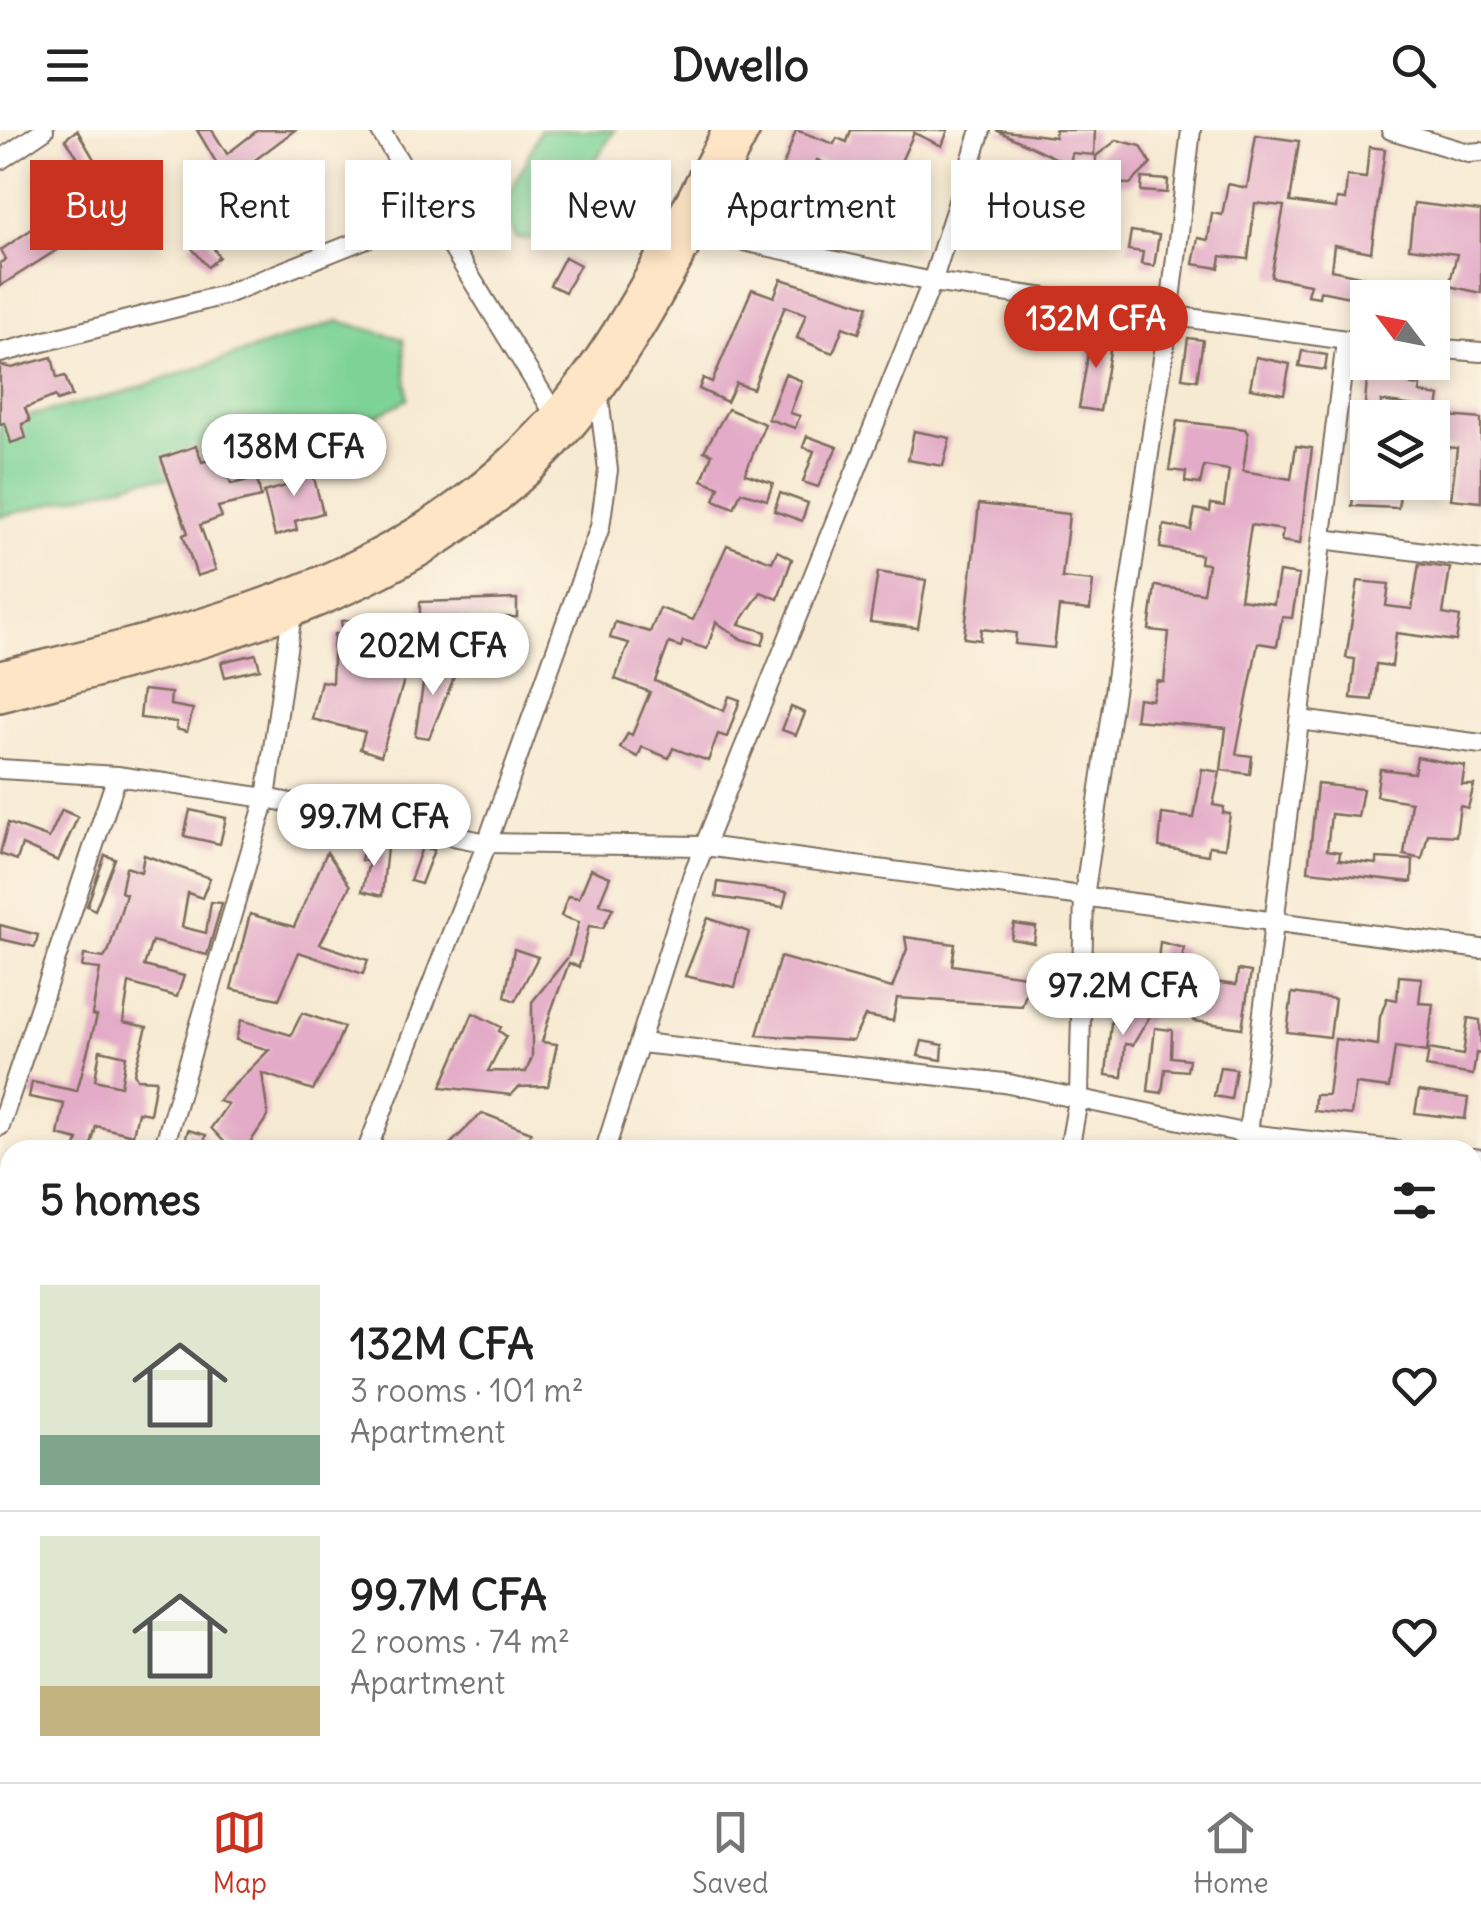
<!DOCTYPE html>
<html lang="en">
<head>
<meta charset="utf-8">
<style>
	:root { --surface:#fff; --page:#f2f2f2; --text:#222; --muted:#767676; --line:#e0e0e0; --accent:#c8321e }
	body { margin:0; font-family:Delius,sans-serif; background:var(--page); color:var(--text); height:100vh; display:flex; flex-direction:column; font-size:38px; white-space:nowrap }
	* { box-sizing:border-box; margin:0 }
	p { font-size:32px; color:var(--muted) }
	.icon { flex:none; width:55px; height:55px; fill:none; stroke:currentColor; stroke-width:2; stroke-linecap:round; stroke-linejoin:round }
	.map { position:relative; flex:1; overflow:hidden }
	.panel { position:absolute; left:0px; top:1010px; width:1482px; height:642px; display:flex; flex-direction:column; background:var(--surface); border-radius:30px 30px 0 0; box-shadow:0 5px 15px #0003 }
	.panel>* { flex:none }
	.top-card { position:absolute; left:30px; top:30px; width:1422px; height:90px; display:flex; gap:20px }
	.needle { width:65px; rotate:302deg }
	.tools { position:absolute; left:1350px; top:150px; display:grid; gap:20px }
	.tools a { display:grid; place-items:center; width:100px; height:100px; border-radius:0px; background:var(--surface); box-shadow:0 5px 15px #0003; font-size:50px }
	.price { position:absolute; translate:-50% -85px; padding:0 22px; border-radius:35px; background:#fff; color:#222; font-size:32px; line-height:65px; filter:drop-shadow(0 2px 5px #0008) }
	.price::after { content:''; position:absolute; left:50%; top:60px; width:30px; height:22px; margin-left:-15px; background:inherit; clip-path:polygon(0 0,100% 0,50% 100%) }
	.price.active { background:var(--accent); color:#fff }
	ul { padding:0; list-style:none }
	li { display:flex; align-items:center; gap:30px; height:250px; padding:0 40px }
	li+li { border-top:2px solid var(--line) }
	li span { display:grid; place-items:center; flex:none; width:280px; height:200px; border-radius:0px; color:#555 }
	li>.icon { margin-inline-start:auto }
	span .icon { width:120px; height:120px; fill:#fffc; stroke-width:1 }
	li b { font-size:42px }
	h2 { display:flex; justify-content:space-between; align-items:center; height:120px; padding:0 40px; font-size:42px }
	.tag { padding:0 35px; border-radius:0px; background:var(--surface); box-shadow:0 5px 15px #0003; font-size:35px; line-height:90px }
	.tag.active { background:var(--accent); color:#fff }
	header { display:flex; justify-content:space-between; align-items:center; height:130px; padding:0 40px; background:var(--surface); font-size:45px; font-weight:700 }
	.tab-bar { display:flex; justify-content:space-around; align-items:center; height:140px; border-top:2px solid var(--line); background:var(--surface); font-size:28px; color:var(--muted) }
	.tab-bar a { display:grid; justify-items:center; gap:5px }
	.tab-bar .active { color:var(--accent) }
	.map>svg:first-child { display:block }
	.green { fill:#7dd396; stroke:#5c7e5a; stroke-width:2.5 }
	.building { fill:#e3abc7; fill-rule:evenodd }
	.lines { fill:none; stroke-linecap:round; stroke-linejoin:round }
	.street-casing { stroke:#7d6d5d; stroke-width:22 }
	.secondary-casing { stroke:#7d6d5d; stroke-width:30 }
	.street { stroke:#fff; stroke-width:18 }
	.secondary { stroke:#fde5c5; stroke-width:25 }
</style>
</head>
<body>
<header><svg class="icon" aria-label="menu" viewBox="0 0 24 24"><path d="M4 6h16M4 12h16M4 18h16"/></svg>Dwello<svg class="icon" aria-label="search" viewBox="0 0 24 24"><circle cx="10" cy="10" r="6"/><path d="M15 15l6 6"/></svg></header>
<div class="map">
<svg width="1481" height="1652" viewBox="0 0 1481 1652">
	<rect width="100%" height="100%" fill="#fcf5e5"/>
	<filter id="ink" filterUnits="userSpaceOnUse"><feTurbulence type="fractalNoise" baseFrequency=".01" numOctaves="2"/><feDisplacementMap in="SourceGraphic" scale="20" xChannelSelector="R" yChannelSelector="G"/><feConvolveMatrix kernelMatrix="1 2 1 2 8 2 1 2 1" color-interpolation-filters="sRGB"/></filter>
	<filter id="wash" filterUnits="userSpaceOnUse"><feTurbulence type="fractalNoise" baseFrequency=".0048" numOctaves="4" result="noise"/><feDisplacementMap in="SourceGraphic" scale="40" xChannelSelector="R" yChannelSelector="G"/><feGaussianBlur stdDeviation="2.25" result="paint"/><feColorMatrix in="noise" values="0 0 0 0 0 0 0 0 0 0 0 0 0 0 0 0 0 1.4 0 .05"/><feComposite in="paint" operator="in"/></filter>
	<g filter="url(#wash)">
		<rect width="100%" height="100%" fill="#f7ead3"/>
		<g class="green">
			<polygon points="540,0 615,0 544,109 517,109 503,79"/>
			<polygon points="338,191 403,209 408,269 262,345 146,349 0,387 0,293 122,263"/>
		</g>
		<g id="blocks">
			<g class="building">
				<polygon points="77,0 117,69 98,80 94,71 89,74 64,34 77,26 65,9"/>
				<polygon points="197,0 212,0 227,24 258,0 295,0 227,51"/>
				<polygon points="796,0 834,14 837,8 847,12 851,0 948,0 942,16 914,3 888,60 817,30 804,66 812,68 806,89 779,83 775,94 764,90"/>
				<polygon points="996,0 1055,7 1055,0 1095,0 1094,25 1072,23 1070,35"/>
				<polygon points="1256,5 1299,11 1290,72 1336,78 1337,69 1345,70 1347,46 1366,48 1369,17 1385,19 1371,122 1334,115 1331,140 1369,148 1364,170 1320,161 1319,167 1307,165 1310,154 1271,147 1284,76 1255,73 1248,129 1221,126 1219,138 1193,134 1198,108 1208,110 1212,83 1222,85 1228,54 1247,58"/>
				<polygon points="1117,10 1141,16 1151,34 1130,54 1095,53 1096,26"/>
				<polygon points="1055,36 1070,38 1067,61 1091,63 1086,105 1049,102"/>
				<polygon points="1142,48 1168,50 1167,63 1141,61"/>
				<polygon points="1414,73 1481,81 1481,163 1449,156 1457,124 1409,118"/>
				<polygon points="45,90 60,118 0,156 0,133 6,129 1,120"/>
				<polygon points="1131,101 1159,105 1154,136 1141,134 1143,122 1128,120"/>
				<polygon points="205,104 219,127 208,137 190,116"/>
				<polygon points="565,127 580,135 565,162 550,155"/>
				<polygon points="781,149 868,176 859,203 843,197 833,223 822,219 797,208 806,184 785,176 753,259 736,253 727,272 699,259 703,248 712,252 752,159 774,167"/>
				<polygon points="1092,201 1113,203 1100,281 1079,278"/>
				<polygon points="1188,208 1203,210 1197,250 1182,248"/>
				<polygon points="1302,221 1327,225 1325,240 1299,236"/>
				<polygon points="52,227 57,248 65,246 72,266 57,271 55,266 25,278 30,291 22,294 26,308 11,313 5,293 0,294 0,235 12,238"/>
				<polygon points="1256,227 1290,234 1284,264 1250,258"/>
				<polygon points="1368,235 1413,245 1411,255 1421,256 1420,263 1440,266 1437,285 1481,289 1481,372 1451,369 1457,318 1437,316 1432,288 1420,288 1421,277 1381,271 1380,288 1364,288"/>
				<polygon points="785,244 802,251 790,283 800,286 795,298 768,289"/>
				<polygon points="728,279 765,294 745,344 773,353 767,370 741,362 734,378 714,370 719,357 702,350 712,324 704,321"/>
				<polygon points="1177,291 1245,299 1248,304 1243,341 1291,349 1296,316 1312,318 1300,414 1281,411 1283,400 1251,395 1240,469 1274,474 1279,442 1299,445 1292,488 1282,487 1277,516 1258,513 1236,624 1252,626 1250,644 1221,640 1226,598 1135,590 1138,568 1152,570 1157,551 1164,552 1169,502 1149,500 1155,456 1203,463 1208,434 1200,433 1201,425 1160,418 1164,395 1191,400 1195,379 1210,382 1211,374 1224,376 1229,340 1204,336 1200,354 1185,352 1186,342 1169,340"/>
				<polygon points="914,301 950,308 943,336 908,330"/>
				<polygon points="807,306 837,317 818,357 803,352 814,321 803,317"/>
				<polygon points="196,316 202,332 223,326 231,354 257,348 261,367 218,377 222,387 200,395 216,440 197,446 183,405 188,403 161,328"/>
				<polygon points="1359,316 1368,316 1368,352 1402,352 1398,378 1352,376"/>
				<polygon points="309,329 323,383 295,391 297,400 275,406 264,362 286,356 280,340"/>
				<polygon points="780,363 808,373 802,391 774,381"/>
				<polygon points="979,374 1069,384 1062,448 1093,451 1090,480 1059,477 1054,518 1015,514 1016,503 981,499 980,510 964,508"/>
				<polygon points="727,415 772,432 777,421 792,429 778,469 761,462 739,494 766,502 762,515 741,509 716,492 707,519 683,511 681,517 669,513 655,551 724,581 729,566 740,570 727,607 718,604 708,631 673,618 669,628 642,617 638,627 620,618 628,603 632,605 650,562 615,549 629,513 610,508 615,492 650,502 660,478 693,490"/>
				<polygon points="1419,434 1450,438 1443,484 1460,487 1456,511 1396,503 1392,536 1376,534 1372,570 1351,568 1355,529 1346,528 1358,451 1389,454 1386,476 1412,479"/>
				<polygon points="878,442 926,450 918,498 870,492"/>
				<polygon points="517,469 517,487 420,490 420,472"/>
				<polygon points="372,488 373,501 383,501 384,531 409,534 381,626 360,619 365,602 312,589 321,551 332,553 334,504 343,504 341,491"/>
				<polygon points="256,524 260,539 225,547 221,532"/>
				<polygon points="426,536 457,540 429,608 415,606"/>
				<polygon points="143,560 171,563 170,575 193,579 187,602 176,599 177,592 140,588"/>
				<polygon points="791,577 805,583 796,605 782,600"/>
				<polygon points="1417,627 1465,636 1462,655 1474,655 1468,678 1460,676 1456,706 1428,704 1422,729 1404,725 1411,672 1376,666 1380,639 1414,643"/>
				<polygon points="1202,639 1220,642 1213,675 1224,677 1223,683 1230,684 1225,718 1209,716 1208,725 1159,717 1162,684 1194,688"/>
				<polygon points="1317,654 1363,659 1358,687 1331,684 1327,720 1340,722 1339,730 1377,734 1377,728 1413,730 1412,752 1308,741"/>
				<polygon points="62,680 78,687 58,731 22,715 17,730 0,724 8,693 49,708"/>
				<polygon points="190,680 226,688 220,714 184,706"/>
				<polygon points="365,713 387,718 382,766 362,761 369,732 361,730"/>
				<polygon points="422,717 434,720 421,754 410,751"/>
				<polygon points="327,722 350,756 320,814 368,830 363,844 299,822 279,869 231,859 250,784 294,797"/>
				<polygon points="105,725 115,729 95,780 87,776"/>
				<path d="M144,725L210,748L202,768L188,763L182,797L206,803L211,772L222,773L207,825L152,811L144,836L184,846L177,867L129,853L123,892L147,897L134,943L137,949L156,950L150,984L138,982L133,1005L96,996L90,1020H75L78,1010L58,1005L64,974L29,967L32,952L77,961L97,886L92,885L100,839L82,837L84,825L104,828L109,820L126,764L121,762L126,737L141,742ZM100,920L126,926L121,956L95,950Z"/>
				<polygon points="591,739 610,747 599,774 613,778 603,798 589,796 579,837 569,833 551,881 542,912 557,914 548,956 519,957 511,965 441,957 473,883 501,897 499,901 506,906 488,941 526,942 532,927 532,872 569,826 579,792 561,786 568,766 579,768"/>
				<polygon points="718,752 787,762 783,777 716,767"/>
				<polygon points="708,788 749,802 735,857 685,846"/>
				<polygon points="1014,794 1036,797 1034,813 1011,809"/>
				<polygon points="0,795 38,805 35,817 0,809"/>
				<polygon points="905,807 955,814 952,835 1031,847 1022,876 897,868 893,891 865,886 853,911 757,905 780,827 892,858 907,819"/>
				<polygon points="1160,812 1184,818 1182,830 1175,828 1174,850 1156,849"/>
				<polygon points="514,819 538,827 515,871 505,867"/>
				<polygon points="1238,840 1251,842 1242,898 1194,891 1199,850 1236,855"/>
				<polygon points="1399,846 1422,848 1419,873 1433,874 1427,922 1395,917 1389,958 1356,954 1351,985 1314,981 1315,965 1328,965 1335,909 1378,915 1380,887 1387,868 1397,870"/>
				<polygon points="1292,863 1335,869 1330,907 1287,902"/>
				<polygon points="1112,882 1151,884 1133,915 1125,914 1122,947 1106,945"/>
				<polygon points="302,883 344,897 331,928 313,960 262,943 268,986 245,1020 232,1020 211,998 228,974 218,971 269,920 236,910 241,890 291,905"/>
				<polygon points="1468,888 1480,890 1481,924 1476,923 1473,945 1426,937 1429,919 1463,925"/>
				<polygon points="1155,898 1172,900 1171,927 1189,929 1187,941 1165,939 1162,963 1148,961"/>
				<polygon points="922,911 943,915 942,930 918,926"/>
				<polygon points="1220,937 1236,939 1231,969 1214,966"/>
				<polygon points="1419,961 1468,968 1465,989 1415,983"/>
				<polygon points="482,983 531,1002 522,1020 444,1020"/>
				<polygon points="188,1000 206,1005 202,1020 183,1020"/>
			</g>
		</g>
	</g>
	<g filter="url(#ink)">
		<use href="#blocks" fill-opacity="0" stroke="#7d6d5d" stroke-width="2.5"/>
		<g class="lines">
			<g class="street-casing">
				<g id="street">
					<polyline points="380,0 554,283"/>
					<polyline points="1391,0 1468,23 1481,22"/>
					<polyline points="0,30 44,0"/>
					<polyline points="688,99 932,152 1368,213"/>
					<polyline points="1432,218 1481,222"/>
					<polyline points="0,223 224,165 430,83"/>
					<polyline points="1322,409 1481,429"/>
					<polyline points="1300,590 1481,614"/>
					<polyline points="0,639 117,646 266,668 487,713 705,716 1481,819"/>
					<polyline points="641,913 1004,953 1248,1004 1395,1020"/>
					<polyline points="0,996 117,646"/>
					<polyline points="163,1020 266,668 292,484"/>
					<polyline points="367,1020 487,713 600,397 608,340 598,260"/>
					<polyline points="605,1020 693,744 932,152 981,0"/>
					<polyline points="1069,1020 1079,965 1084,767 1169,187 1191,0"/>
					<polyline points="1246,1020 1346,211"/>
					<polyline points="1472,1028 1481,1029"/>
					<polyline points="1472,1228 1481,1229"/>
					<polyline points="0,1402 10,1375"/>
					<polyline points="1472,1416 1481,1417"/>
					<polyline points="0,1542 10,1545"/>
					<polyline points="1472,1582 1481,1583"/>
					<polyline points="415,1642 418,1652"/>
					<polyline points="627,1642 701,1652"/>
					<polyline points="141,1652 144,1642"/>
					<polyline points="1168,1652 1169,1642"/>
					<polyline points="1368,1652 1369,1642"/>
				</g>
			</g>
			<g class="secondary-casing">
				<g id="secondary">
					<path d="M0,544C222,490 437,444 582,250C638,174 681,83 726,0"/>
					<path d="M0,569C205,515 426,469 570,299C644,211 694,101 747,0"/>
				</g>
			</g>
			<use href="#street" class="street"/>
			<use href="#secondary" class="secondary"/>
		</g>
	</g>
</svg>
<div class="tools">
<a><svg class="needle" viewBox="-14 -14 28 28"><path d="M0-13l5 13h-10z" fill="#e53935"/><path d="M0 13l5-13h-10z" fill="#767676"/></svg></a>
<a><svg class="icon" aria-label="layers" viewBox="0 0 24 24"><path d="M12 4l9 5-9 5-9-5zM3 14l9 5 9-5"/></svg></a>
</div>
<b class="price active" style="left:1096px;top:241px">132M CFA</b>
<b class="price" style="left:294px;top:369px">138M CFA</b>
<b class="price" style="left:433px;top:568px">202M CFA</b>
<b class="price" style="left:374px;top:739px">99.7M CFA</b>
<b class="price" style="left:1123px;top:908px">97.2M CFA</b>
<div class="top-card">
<a class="tag active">Buy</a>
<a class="tag">Rent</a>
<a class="tag">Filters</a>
<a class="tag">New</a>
<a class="tag">Apartment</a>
<a class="tag">House</a>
</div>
<section class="panel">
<h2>5 homes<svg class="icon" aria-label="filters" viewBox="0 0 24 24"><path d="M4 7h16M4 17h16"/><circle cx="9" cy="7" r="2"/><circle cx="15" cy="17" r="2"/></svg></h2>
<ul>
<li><span style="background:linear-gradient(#dfe7d0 75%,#7fa58c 0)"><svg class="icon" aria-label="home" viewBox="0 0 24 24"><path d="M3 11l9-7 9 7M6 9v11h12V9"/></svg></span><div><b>132M CFA</b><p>3 rooms · 101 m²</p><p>Apartment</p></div><svg class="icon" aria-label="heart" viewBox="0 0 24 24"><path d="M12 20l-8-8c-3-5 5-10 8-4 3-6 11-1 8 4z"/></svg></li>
<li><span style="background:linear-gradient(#dfe7d0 75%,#c2b280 0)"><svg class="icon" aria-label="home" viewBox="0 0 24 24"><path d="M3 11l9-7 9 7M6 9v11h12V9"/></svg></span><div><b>99.7M CFA</b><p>2 rooms · 74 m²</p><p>Apartment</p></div><svg class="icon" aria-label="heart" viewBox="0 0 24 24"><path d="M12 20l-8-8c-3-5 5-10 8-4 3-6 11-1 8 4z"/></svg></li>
</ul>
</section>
</div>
<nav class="tab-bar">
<a class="active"><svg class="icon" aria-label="map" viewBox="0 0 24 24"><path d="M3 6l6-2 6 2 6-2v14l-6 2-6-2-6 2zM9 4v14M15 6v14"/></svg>Map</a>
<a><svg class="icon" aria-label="saved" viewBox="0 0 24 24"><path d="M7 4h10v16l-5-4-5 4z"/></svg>Saved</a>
<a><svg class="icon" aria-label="home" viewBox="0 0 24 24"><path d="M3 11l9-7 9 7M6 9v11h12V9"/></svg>Home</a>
</nav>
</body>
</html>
